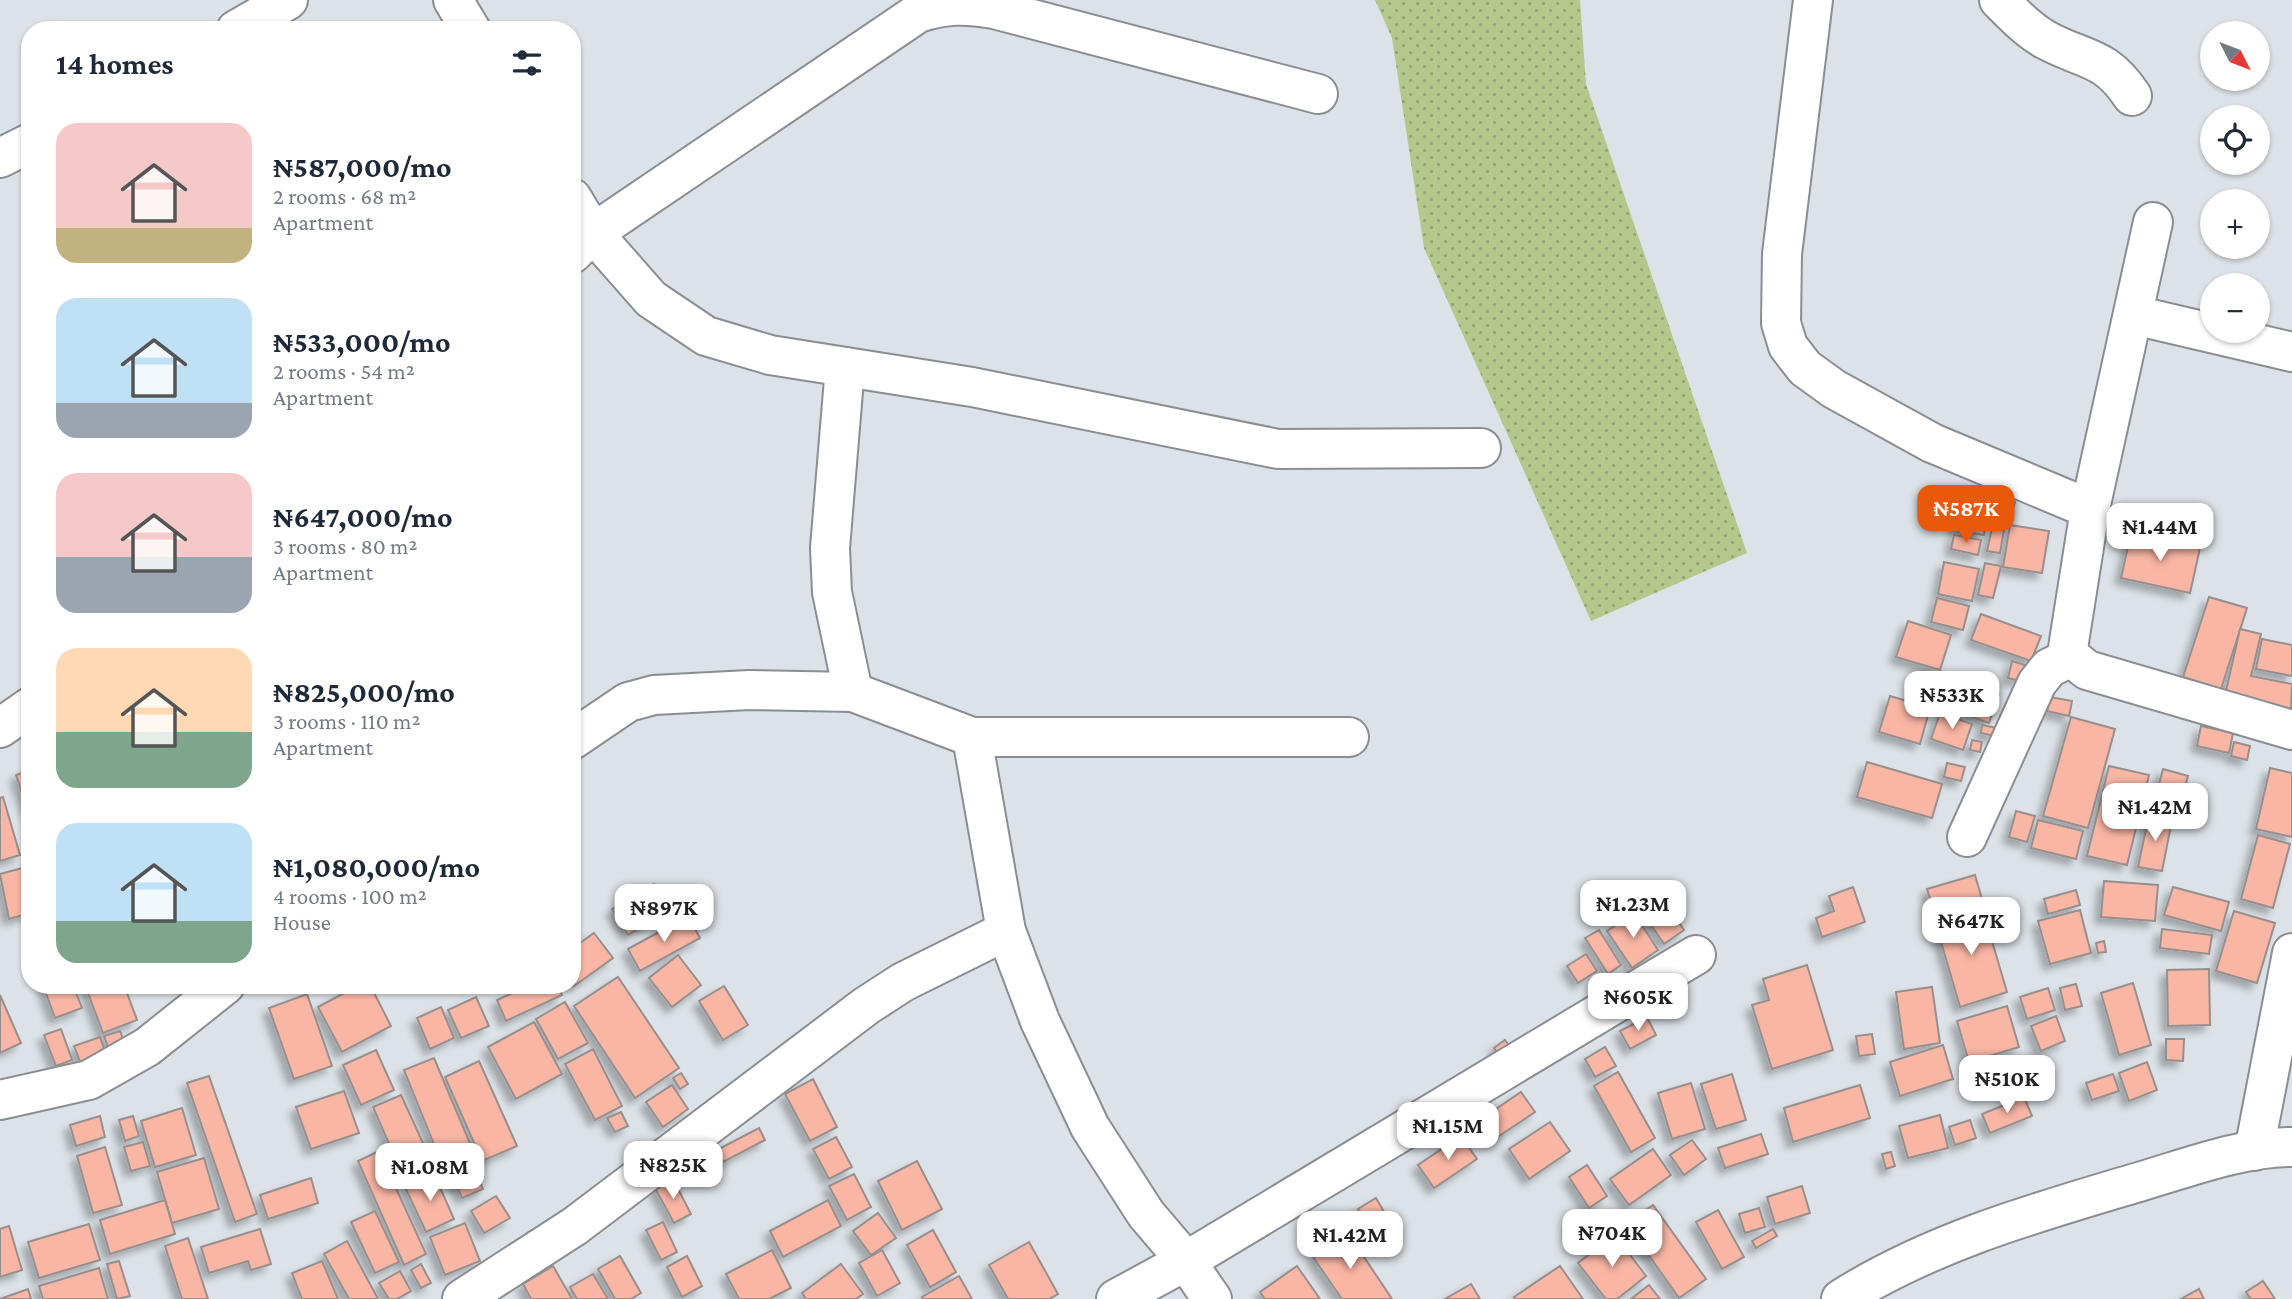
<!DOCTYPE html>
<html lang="en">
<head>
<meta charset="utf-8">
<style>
	:root { --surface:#fff; --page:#f2f2f3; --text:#1f2937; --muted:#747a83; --accent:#ea580c }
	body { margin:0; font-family:"Crimson Pro",serif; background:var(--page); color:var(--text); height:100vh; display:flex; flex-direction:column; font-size:26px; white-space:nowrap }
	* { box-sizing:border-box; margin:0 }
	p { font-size:23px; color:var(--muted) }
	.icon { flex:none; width:38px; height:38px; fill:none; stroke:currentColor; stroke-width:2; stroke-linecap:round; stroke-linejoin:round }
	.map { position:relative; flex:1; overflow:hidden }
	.panel { position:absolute; left:21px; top:21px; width:560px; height:973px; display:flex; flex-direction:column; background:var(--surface); border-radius:28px; box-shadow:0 2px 5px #0004 }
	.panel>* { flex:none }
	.needle { width:46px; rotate:132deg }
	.tools { position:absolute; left:2200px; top:21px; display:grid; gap:14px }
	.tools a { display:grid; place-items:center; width:70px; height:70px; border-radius:50%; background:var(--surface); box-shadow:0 2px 5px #0004; font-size:35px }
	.price { position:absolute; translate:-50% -60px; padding:0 16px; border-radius:14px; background:#fff; color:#222; font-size:23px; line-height:46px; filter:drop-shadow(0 2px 4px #0008) }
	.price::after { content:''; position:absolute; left:50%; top:42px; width:21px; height:16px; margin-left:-10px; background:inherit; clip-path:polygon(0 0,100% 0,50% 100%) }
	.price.active { background:var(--accent); color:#fff }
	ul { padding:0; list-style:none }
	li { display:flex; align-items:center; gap:21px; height:175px; padding:0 35px }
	li span { display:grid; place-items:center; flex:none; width:196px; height:140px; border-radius:21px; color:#555 }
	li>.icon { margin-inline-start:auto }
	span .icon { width:84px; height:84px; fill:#fffc; stroke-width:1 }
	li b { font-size:30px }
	h2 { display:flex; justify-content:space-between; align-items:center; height:84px; padding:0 35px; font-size:30px }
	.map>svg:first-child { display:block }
	.grass { fill:url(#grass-dots) }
	.building { fill:#fab6a5; stroke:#978f8d; stroke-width:2; filter:url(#shadow) }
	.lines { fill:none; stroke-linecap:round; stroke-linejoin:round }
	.minor-casing { stroke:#898e93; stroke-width:42 }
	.minor { stroke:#fff; stroke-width:38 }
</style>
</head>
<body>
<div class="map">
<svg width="2292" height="1299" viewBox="0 0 2292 1299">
	<defs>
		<pattern id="grass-dots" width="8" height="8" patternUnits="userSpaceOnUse" patternTransform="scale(1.75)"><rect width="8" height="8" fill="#b5c88c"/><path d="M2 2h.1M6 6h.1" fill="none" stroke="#94a374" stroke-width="1.8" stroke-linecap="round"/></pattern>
		<filter id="shadow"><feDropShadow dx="-6" dy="6" stdDeviation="3.5" flood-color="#0004"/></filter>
	</defs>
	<rect width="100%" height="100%" fill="#dce2e7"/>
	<polygon class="grass" points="1375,0 1580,0 1586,84 1747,553 1591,621 1424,248 1392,38"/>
	<g class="building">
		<polygon points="2002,499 2015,502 2011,518 1998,514"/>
		<polygon points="1959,503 1988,508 1984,535 1954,530"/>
		<polygon points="2010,525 2049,531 2042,573 2003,567"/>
		<polygon points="1992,528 2004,530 2000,553 1987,551"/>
		<polygon points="2131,533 2200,548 2190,593 2121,578"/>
		<polygon points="1954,535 1981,540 1978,555 1951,549"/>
		<polygon points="1944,562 1979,569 1972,601 1938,594"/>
		<polygon points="1985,563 2001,566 1993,598 1978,595"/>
		<polygon points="2209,597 2247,608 2221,689 2183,677"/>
		<polygon points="1937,598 1969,606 1963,630 1931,622"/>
		<polygon points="1981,614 2041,636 2031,661 1971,640"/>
		<polygon points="1908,621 1951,635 1940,670 1896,657"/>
		<polygon points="2240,629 2261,634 2251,676 2292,684 2291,709 2226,691"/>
		<polygon points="2262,639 2292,645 2292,676 2256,669"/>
		<polygon points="2012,661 2025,665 2020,681 2008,678"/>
		<polygon points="1948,676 1999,694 1989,723 1937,705"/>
		<polygon points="1890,696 1930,708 1920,744 1879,732"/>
		<polygon points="2050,697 2072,701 2069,716 2047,711"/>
		<polygon points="1940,713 1972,724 1963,750 1931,739"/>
		<polygon points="2071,717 2115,729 2088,828 2043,816"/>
		<polygon points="1982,725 1997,728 1995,736 1981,733"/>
		<polygon points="2201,726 2233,733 2229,753 2197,746"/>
		<polygon points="1972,740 1982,742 1980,752 1970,750"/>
		<polygon points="2234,742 2250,746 2247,760 2231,756"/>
		<polygon points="1867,762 1942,784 1932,818 1857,797"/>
		<polygon points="1947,763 1965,767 1961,781 1944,777"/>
		<polygon points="2109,766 2149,775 2127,865 2087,856"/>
		<polygon points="2270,768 2292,773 2292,837 2256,829"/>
		<polygon points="2163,769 2188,776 2178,810 2154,803"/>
		<polygon points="30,770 30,816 16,775"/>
		<polygon points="3,797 20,855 0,861 0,798"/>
		<polygon points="2016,811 2035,816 2027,842 2009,837"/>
		<polygon points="2149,815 2172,820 2162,871 2138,867"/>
		<polygon points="2038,820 2083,831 2076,859 2031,848"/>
		<polygon points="2258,835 2290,844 2273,908 2241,899"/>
		<polygon points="26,867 30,882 30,913 9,919 0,874"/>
		<polygon points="1975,875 1982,899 1935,914 1927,889"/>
		<polygon points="2104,881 2158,885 2155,921 2101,917"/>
		<polygon points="1653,883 1684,930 1664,944 1632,897"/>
		<polygon points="654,884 669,909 628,935 612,909"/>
		<polygon points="1853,887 1865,922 1822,937 1816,918 1834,911 1829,896"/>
		<polygon points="2173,887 2229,902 2221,931 2164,915"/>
		<polygon points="2076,890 2080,905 2048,914 2044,899"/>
		<polygon points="1982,907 2007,992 1960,1007 1935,921"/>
		<polygon points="2080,910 2091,953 2050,964 2038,921"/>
		<polygon points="2234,911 2275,923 2257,983 2216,971"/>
		<polygon points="1634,913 1658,950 1632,968 1607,931"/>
		<polygon points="688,916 700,938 640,971 628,949"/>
		<polygon points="2162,929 2212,935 2209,954 2160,948"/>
		<polygon points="1599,930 1621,965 1608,974 1585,938"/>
		<polygon points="594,933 613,958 574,986 572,949"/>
		<polygon points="2104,941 2106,952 2098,953 2096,943"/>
		<polygon points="1586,954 1597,971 1578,983 1567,966"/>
		<polygon points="678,955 701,985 672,1007 649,978"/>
		<polygon points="1807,965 1833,1050 1772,1069 1752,1005 1769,1000 1763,979"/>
		<polygon points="2209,969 2210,1025 2168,1026 2167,970"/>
		<polygon points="618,977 679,1068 635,1098 574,1006"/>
		<polygon points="2133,983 2151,1045 2119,1055 2101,993"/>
		<polygon points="2076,984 2082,1006 2065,1010 2060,988"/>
		<polygon points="43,985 73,985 82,1008 55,1018"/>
		<polygon points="85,985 124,985 137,1020 103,1033"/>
		<polygon points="359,985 370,985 391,1026 342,1052 318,1007"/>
		<polygon points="530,985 558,985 562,995 506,1021 497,1000"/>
		<polygon points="724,986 748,1025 723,1040 699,1001"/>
		<polygon points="1932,987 1940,1043 1904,1049 1896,992"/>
		<polygon points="2048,988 2055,1010 2027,1019 2020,997"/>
		<polygon points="307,994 332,1066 294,1079 269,1008"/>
		<polygon points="0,995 21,1043 0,1053"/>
		<polygon points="476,997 489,1026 461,1038 448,1010"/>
		<polygon points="565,1002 588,1043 558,1059 536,1019"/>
		<polygon points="2007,1006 2019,1047 1969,1062 1957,1021"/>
		<polygon points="441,1007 454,1038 430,1049 417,1018"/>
		<polygon points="2056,1016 2065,1041 2041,1051 2031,1026"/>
		<polygon points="1647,1017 1656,1035 1630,1049 1620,1031"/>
		<polygon points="534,1022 562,1074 516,1099 488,1047"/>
		<polygon points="61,1029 72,1060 56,1066 44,1035"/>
		<polygon points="120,1031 125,1044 109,1050 104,1036"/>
		<polygon points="1872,1034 1875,1054 1859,1056 1856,1036"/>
		<polygon points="100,1037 107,1057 82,1066 74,1046"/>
		<polygon points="2166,1039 2184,1039 2183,1061 2166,1060"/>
		<polygon points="1505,1040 1514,1052 1501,1060 1494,1048"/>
		<polygon points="1943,1045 1953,1079 1900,1096 1890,1062"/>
		<polygon points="1605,1047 1616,1066 1595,1077 1585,1059"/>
		<polygon points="593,1049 622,1106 595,1120 565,1064"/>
		<polygon points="376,1050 394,1090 361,1105 343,1065"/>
		<polygon points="434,1058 471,1146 440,1159 404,1070"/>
		<polygon points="479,1061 517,1146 482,1161 445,1077"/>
		<polygon points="2147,1062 2157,1090 2129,1101 2119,1073"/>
		<polygon points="1618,1072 1655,1138 1631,1152 1594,1086"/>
		<polygon points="681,1073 688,1084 680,1089 673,1078"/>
		<polygon points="1732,1074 1746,1120 1716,1129 1701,1084"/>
		<polygon points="2113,1074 2119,1091 2092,1100 2086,1083"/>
		<polygon points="209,1076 257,1214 235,1222 187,1083"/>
		<polygon points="813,1079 837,1127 810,1141 785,1094"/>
		<polygon points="1691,1083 1705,1129 1672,1139 1658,1093"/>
		<polygon points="672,1085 688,1109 663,1127 646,1102"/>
		<polygon points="1860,1085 1870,1118 1793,1142 1784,1108"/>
		<polygon points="344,1091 359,1133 311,1149 296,1107"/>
		<polygon points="1521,1092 1535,1112 1493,1140 1480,1120"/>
		<polygon points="401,1095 433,1165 404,1178 373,1107"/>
		<polygon points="2024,1097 2032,1116 1990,1133 1982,1114"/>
		<polygon points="182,1108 196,1155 155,1167 141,1121"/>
		<polygon points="621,1112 628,1126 615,1132 607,1118"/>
		<polygon points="1940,1115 1948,1148 1908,1158 1899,1126"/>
		<polygon points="100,1116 105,1137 76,1146 70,1125"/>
		<polygon points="133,1116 139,1136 125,1141 119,1120"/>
		<polygon points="1970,1120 1976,1138 1955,1145 1949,1127"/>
		<polygon points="1550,1122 1570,1151 1529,1179 1509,1149"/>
		<polygon points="759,1128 765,1140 723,1162 717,1150"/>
		<polygon points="1761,1134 1768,1154 1725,1168 1718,1148"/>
		<polygon points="1461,1136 1477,1159 1434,1188 1418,1165"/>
		<polygon points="836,1137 852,1167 829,1179 813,1149"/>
		<polygon points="1692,1140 1706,1159 1684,1175 1670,1155"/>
		<polygon points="143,1142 150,1166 131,1171 124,1147"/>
		<polygon points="105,1147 122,1205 93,1213 77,1156"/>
		<polygon points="1653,1149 1671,1175 1629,1205 1610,1179"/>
		<polygon points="379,1151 426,1254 404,1265 358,1161"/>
		<polygon points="1891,1152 1895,1166 1886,1169 1882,1154"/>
		<polygon points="468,1153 483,1189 462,1198 447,1163"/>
		<polygon points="204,1158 219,1209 172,1223 157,1172"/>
		<polygon points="917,1161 942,1209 902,1230 878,1181"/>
		<polygon points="1587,1165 1607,1196 1589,1208 1569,1177"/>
		<polygon points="434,1174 454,1219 426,1232 405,1187"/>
		<polygon points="854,1174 871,1207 847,1220 829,1186"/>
		<polygon points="311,1178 318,1203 268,1219 260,1195"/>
		<polygon points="673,1179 691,1214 674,1223 655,1188"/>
		<polygon points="1802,1186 1810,1213 1775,1224 1767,1197"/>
		<polygon points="496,1196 510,1218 484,1233 471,1211"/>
		<polygon points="1376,1198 1387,1217 1368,1228 1358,1209"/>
		<polygon points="165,1200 175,1234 110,1254 100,1220"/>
		<polygon points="828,1200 841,1226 783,1257 770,1231"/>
		<polygon points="1653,1205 1706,1279 1679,1298 1626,1223"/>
		<polygon points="1759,1208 1765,1227 1745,1233 1739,1214"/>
		<polygon points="1718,1210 1744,1257 1722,1269 1696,1222"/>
		<polygon points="375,1211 399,1262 375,1273 351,1222"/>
		<polygon points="878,1213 896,1238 871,1255 853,1231"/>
		<polygon points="663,1222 677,1252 661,1260 646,1230"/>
		<polygon points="465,1223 480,1261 445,1275 430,1237"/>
		<polygon points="89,1224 100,1260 39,1278 28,1242"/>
		<polygon points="9,1226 22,1270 0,1277 0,1229"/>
		<polygon points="260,1229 271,1264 251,1270 248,1261 209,1273 201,1247"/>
		<polygon points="1773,1229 1777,1236 1756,1248 1752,1241"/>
		<polygon points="933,1230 956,1272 930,1287 907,1245"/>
		<polygon points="1348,1233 1392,1299 1342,1299 1313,1257"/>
		<polygon points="1615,1235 1646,1276 1617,1299 1606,1299 1578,1263"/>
		<polygon points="188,1238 208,1299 182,1299 165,1246"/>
		<polygon points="347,1241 378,1299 349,1299 324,1254"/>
		<polygon points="1029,1242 1058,1294 1049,1299 1008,1299 989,1265"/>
		<polygon points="772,1250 791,1288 769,1299 739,1299 726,1274"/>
		<polygon points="882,1250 900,1283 877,1296 859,1263"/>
		<polygon points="620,1256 641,1293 631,1299 615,1299 598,1269"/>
		<polygon points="687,1256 702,1286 682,1297 667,1267"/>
		<polygon points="119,1261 130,1296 117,1299 107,1264"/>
		<polygon points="322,1261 338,1299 302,1299 292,1273"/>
		<polygon points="421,1264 431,1283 421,1288 411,1270"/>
		<polygon points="841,1264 863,1294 856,1299 806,1299 802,1293"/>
		<polygon points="553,1266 572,1299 531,1299 523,1284"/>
		<polygon points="1297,1266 1320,1299 1265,1299 1260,1292"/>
		<polygon points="1560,1266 1583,1299 1515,1299 1514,1297"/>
		<polygon points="99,1268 108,1299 43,1299 39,1286"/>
		<polygon points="400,1271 411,1291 397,1299 389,1299 379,1283"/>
		<polygon points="593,1274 608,1299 577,1299 570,1287"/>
		<polygon points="959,1276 972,1299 923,1299 922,1297"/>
		<polygon points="2263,1281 2275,1299 2251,1299 2246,1292"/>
		<polygon points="1471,1284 1480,1299 1445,1299"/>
		<polygon points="1649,1285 1660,1299 1631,1299"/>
		<polygon points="28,1289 31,1299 0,1299"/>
		<polygon points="2199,1289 2204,1299 2181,1299"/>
	</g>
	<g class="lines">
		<g class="minor-casing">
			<g id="minor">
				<polyline points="453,0 471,30"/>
				<polyline points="1813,0 1782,254 1781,323 1788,346 1805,368 1834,389 1932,443 2090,509"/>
				<path d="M1999,0C2013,14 2028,30 2046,40C2085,61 2105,55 2132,96"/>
				<polyline points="236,30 288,0"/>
				<polyline points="0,158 30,143"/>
				<polyline points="572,198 593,233 651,299 706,336 770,355 972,387 1278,449 1481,448"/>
				<polyline points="2153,222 2090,509 2068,648 2071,657 2087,670 2292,730"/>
				<path d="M572,254L593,233L918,13C946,4 965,4 994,9L1318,94"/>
				<polyline points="2134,315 2292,352"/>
				<polyline points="845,367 830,548 832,592 853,692"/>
				<polyline points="0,728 30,707"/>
				<polyline points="972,737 1006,931 1040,1021 1090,1127 1146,1214 1186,1261 1212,1299"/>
				<polyline points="572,740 628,702 654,695 749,690 853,692 972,737 1349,737"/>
				<polyline points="1967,837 2037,683 2049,668 2071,657"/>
				<polyline points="0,1100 89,1080 147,1047 225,985"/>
				<polyline points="2254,1151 2292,953"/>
				<polyline points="462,1299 575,1226 866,1006 903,982 1006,931"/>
				<polyline points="1116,1299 1186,1261 1696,955"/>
				<path d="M1841,1299C1933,1241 2038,1212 2142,1181C2190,1167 2242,1147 2292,1147"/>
			</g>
		</g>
		<use href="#minor" class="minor"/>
	</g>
</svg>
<div class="tools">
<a><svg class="needle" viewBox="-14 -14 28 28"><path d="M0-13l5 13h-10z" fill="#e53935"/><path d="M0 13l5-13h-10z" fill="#747a83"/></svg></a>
<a><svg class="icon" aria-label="locate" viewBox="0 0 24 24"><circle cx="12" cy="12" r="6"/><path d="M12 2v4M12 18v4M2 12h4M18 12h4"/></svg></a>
<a>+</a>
<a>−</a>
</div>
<b class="price active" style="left:1966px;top:545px">₦587K</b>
<b class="price" style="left:2160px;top:563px">₦1.44M</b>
<b class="price" style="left:1952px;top:731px">₦533K</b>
<b class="price" style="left:2155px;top:843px">₦1.42M</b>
<b class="price" style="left:1633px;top:940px">₦1.23M</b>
<b class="price" style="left:664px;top:944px">₦897K</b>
<b class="price" style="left:1971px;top:957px">₦647K</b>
<b class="price" style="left:1638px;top:1033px">₦605K</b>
<b class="price" style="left:2007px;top:1115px">₦510K</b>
<b class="price" style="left:1448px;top:1162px">₦1.15M</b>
<b class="price" style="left:673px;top:1201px">₦825K</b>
<b class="price" style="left:430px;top:1203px">₦1.08M</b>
<b class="price" style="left:1612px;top:1269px">₦704K</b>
<b class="price" style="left:1350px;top:1271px">₦1.42M</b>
<section class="panel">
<h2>14 homes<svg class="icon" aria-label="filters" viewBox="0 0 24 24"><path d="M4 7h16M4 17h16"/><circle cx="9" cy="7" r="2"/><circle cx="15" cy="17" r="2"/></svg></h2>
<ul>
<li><span style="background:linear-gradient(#f6c9c9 75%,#c2b280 0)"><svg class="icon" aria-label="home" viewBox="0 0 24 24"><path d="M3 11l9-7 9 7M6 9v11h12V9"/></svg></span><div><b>₦587,000/mo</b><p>2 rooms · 68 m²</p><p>Apartment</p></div></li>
<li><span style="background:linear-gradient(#bfe0f5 75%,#9aa5b1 0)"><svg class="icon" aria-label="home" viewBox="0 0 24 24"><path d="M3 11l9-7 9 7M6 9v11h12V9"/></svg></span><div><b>₦533,000/mo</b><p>2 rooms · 54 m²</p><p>Apartment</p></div></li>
<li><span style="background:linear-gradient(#f6c9c9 60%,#9aa5b1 0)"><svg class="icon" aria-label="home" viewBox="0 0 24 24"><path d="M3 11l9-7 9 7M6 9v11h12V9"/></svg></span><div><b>₦647,000/mo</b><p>3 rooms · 80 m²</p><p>Apartment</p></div></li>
<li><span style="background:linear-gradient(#ffd9b3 60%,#7fa58c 0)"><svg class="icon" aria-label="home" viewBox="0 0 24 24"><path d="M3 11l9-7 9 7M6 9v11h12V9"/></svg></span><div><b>₦825,000/mo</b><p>3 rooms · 110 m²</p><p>Apartment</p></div></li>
<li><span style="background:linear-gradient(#bfe0f5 70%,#7fa58c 0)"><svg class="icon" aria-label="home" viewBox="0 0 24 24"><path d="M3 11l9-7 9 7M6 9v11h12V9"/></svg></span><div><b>₦1,080,000/mo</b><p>4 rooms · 100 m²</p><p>House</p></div></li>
</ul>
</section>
</div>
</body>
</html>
